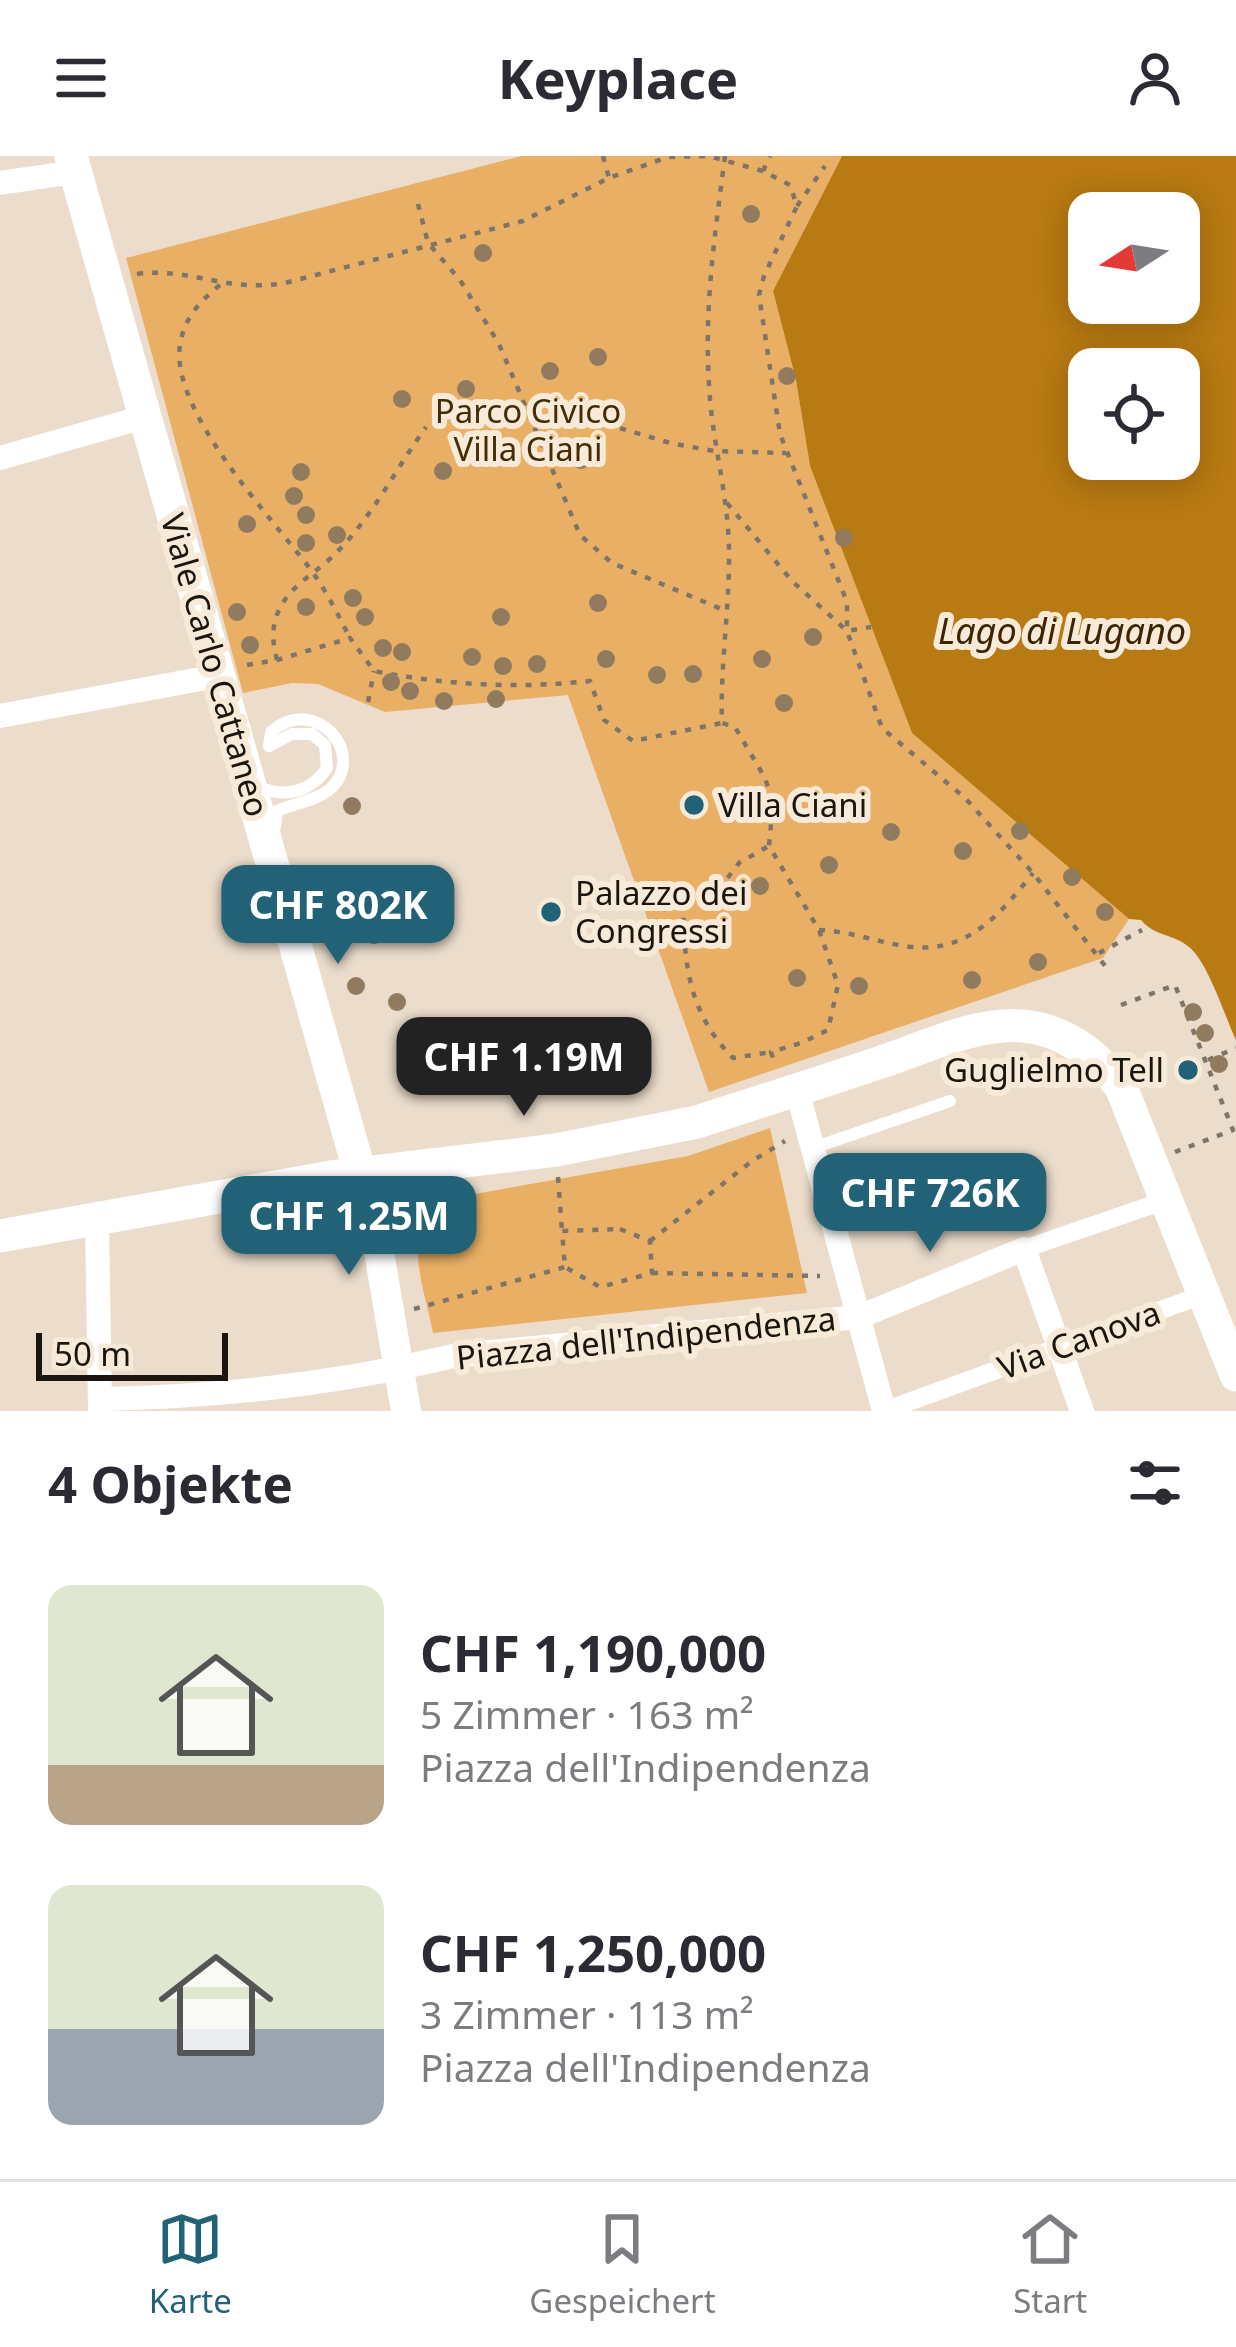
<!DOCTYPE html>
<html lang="de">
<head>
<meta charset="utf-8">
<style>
	:root { --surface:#fff; --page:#f7f7f7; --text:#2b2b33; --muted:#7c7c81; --line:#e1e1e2; --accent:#216277 }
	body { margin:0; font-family:"Noto Sans",sans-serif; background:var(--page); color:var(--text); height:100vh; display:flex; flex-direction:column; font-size:45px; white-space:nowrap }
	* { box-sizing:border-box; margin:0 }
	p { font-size:39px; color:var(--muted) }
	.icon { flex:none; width:66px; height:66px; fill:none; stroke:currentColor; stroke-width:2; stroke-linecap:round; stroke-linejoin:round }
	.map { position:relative; height:1255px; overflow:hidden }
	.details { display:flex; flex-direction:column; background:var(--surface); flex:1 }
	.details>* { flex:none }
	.needle { width:78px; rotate:258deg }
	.fabs { position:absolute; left:1068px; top:36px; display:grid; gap:24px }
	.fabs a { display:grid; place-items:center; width:132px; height:132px; border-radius:24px; background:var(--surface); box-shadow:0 6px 30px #0003; font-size:60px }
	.scale { position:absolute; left:36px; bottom:30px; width:192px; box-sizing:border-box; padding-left:12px; border:6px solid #1a150f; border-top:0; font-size:33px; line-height:42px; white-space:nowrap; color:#1a150f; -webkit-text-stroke:9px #f8ead8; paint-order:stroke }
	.price { position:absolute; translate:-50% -102px; padding:0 27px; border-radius:24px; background:var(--accent); color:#fff; font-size:39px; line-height:78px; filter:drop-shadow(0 3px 6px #0008) }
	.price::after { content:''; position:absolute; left:50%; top:72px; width:36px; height:27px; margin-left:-18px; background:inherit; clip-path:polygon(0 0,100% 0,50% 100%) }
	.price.active { background:#222; color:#fff }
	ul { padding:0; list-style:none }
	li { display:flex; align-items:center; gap:36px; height:300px; padding:0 48px }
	li span { display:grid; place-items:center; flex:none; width:336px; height:240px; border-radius:24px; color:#555 }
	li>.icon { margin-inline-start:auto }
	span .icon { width:144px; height:144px; fill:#fffc; stroke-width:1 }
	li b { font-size:51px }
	h2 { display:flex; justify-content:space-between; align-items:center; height:144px; padding:0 48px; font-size:51px }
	header { display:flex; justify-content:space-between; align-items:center; height:156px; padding:0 48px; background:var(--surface); font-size:54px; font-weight:700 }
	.tab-bar { display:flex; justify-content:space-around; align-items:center; height:168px; border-top:3px solid var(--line); background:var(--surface); font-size:33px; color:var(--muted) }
	.tab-bar a { display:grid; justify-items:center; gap:6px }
	.tab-bar .active { color:var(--accent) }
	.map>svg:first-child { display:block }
	.green { fill:#e9b065 }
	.water { fill:#b87a12; fill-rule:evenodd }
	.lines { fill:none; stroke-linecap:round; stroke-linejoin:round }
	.path { stroke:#7e7469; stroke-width:4.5; stroke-dasharray:6 9; stroke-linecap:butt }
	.service { stroke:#fff; stroke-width:12 }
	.pedestrian { stroke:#fff; stroke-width:18 }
	.minor { stroke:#fff; stroke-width:24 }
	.tertiary { stroke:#fff; stroke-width:30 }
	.secondary { stroke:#fff; stroke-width:33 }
	.tree { fill:#907b5e }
	.poi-dot { fill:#216277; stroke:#f8ead8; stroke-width:4.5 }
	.labels { text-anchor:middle; stroke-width:12; stroke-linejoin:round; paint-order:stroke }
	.park-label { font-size:33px; fill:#452c04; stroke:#f8ead8 }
	.street-label { font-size:33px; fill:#1a150f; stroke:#f8ead8 }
	.poi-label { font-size:33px; fill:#1a150f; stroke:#f8ead8; text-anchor:start }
	.water-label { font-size:36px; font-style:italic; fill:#3e2400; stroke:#f8ead8 }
</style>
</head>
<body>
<header><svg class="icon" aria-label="menu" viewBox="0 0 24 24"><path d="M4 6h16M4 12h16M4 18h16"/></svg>Keyplace<svg class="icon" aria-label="person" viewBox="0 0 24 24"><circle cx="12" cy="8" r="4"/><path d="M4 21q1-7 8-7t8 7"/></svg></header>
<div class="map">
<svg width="1236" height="1255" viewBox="0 0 1236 1255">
	<rect width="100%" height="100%" fill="#ebdccb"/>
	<g class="green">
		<polygon points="522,0 842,0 773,135 796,224 810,310 912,577 1129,763 1103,802 709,936 568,539 385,556 318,528 292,527 243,537 126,102"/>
		<path d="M770,972L807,1137L433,1177C425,1133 397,1069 447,1043L688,1000Z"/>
	</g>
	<path class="water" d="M842,0H1236V884C1225,861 1208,806 1189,791C1174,778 1154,780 1141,764L1129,763L912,577L810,310L796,224L773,135ZM1089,57H1179V147H1089ZM1089,213H1179V303H1089Z"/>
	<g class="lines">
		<g class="path">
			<polyline points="603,0 609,22"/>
			<path d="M725,0C715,77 704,151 709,229C712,288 730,344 729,402C729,458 720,512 722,567L735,571L765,622L773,647L769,690L819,774L838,829L828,874L801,887L771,896L775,909"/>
			<polyline points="763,15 770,0"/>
			<polyline points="418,48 428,87 460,124 499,188 580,379 612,407 726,455"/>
			<polyline points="797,50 825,10"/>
			<path d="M137,118C193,111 224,137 285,127L523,65L609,22L668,1L708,0L763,15L790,29L797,50L764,120L759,139L780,278L847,446V475L882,572L965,642L1033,717L1106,811"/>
			<path d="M220,129C200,145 184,162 180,189C170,254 269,359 308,410C325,432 337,457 350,482"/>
			<polyline points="532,266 583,261 670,287 714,295 786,297"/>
			<polyline points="727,347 792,425 847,475 871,471"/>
			<path d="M277,504C272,485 271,468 281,450C292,429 317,416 334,399C372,362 395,314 426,271"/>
			<path d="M247,509L277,504L350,482L374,515C446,529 517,533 590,525L604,564L633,585L722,567"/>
			<polyline points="368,546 374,515"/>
			<path d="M767,691L739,707L723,728L683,743C684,806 687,855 733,902L771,896"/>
			<path d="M819,774C851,775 879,787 911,791C969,797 1001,757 1033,717"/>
			<polyline points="1099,797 1142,774"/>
			<polyline points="1121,849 1175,829 1233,974 1175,996"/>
			<polyline points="1208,904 1236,892"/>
			<polyline points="558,1021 562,1075"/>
			<polygon points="620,1073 650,1085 652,1117 600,1131 565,1111 562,1075"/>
			<polyline points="650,1085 752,1005 785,985"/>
			<polyline points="652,1117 820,1120"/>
			<polyline points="414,1153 565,1111"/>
		</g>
		<g class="service">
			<path d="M269,590L271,576C316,536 369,600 329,634C313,646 294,647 277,655L275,671"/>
			<path d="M258,630C284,643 311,636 327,612L325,589L312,578H292L269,590"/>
			<polyline points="813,992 950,945"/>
		</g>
		<g class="pedestrian">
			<polyline points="1024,1093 1152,1049"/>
			<polyline points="884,1255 1205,1138"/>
		</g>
		<g class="minor">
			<polyline points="0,27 75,16"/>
			<polyline points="0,302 144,261"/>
			<polyline points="0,560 217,520"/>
			<polyline points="797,934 884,1255"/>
			<polyline points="97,1064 100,1253"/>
			<path d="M100,1243C220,1241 341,1227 458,1199L859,1161L1024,1093L1082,1255"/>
		</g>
		<g class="tertiary">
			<polyline points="360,1017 379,1096 406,1255"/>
			<polyline points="379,1096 420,1012"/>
		</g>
		<g class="secondary">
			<polyline points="71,0 360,1017"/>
			<path d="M0,1080L331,1021L556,994L697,966C758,946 820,927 881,906C924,892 976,866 1023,870C1065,874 1096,898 1121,931L1236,1219"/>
		</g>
	</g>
	<g class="tree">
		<circle cx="751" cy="58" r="9"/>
		<circle cx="483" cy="97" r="9"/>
		<circle cx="598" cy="201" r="9"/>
		<circle cx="550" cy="215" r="9"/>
		<circle cx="787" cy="220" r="9"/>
		<circle cx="466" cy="233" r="9"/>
		<circle cx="402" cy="243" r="9"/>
		<circle cx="504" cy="298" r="9"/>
		<circle cx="581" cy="304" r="9"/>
		<circle cx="443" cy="315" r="9"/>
		<circle cx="301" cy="316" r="9"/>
		<circle cx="294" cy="340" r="9"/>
		<circle cx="306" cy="359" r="9"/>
		<circle cx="247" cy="368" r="9"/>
		<circle cx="337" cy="379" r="9"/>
		<circle cx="844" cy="382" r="9"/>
		<circle cx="306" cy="387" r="9"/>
		<circle cx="353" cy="442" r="9"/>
		<circle cx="598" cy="447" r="9"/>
		<circle cx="306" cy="451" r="9"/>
		<circle cx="237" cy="456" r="9"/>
		<circle cx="365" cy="461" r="9"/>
		<circle cx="501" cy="461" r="9"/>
		<circle cx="813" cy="481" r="9"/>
		<circle cx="250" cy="489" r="9"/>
		<circle cx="383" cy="492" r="9"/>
		<circle cx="402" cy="496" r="9"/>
		<circle cx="472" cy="501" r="9"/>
		<circle cx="606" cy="503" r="9"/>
		<circle cx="762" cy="503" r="9"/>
		<circle cx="537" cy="508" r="9"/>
		<circle cx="503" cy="510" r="9"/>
		<circle cx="693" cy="518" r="9"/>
		<circle cx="657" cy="519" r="9"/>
		<circle cx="391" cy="526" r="9"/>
		<circle cx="410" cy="535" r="9"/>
		<circle cx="496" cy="543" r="9"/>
		<circle cx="444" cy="545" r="9"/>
		<circle cx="784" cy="547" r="9"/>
		<circle cx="352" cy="650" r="9"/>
		<circle cx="1020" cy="675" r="9"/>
		<circle cx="891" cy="676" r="9"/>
		<circle cx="963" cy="695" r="9"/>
		<circle cx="829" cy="709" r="9"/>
		<circle cx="1072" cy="721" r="9"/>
		<circle cx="760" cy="730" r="9"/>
		<circle cx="1105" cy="756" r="9"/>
		<circle cx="341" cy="762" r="9"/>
		<circle cx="374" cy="779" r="9"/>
		<circle cx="1038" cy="806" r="9"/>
		<circle cx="797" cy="822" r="9"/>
		<circle cx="972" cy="824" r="9"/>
		<circle cx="356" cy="830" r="9"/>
		<circle cx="859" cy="830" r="9"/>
		<circle cx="397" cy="846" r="9"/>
		<circle cx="1193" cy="856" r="9"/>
		<circle cx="1205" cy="877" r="9"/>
		<circle cx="416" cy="881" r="9"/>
		<circle cx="1219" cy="908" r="9"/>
	</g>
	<g class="poi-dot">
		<circle cx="694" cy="649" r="12"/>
		<circle cx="551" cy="756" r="12"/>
		<circle cx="1188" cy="914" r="12"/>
	</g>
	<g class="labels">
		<g class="park-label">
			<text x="528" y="267">Parco Civico<tspan x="528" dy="38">Villa Ciani</tspan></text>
		</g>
		<g class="street-label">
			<text transform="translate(215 509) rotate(74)" y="12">Viale Carlo Cattaneo</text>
			<text transform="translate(646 1182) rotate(-6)" y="12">Piazza dell'Indipendenza</text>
			<text transform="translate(1079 1184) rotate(-20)" y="12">Via Canova</text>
		</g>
		<g class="poi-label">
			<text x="718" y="661">Villa Ciani</text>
			<text x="575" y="749">Palazzo dei<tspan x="575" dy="38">Congressi</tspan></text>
			<text x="1164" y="926" text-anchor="end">Guglielmo Tell</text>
		</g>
		<g class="water-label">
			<text x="1062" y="488">Lago di Lugano</text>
		</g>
	</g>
</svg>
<div class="fabs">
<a><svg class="needle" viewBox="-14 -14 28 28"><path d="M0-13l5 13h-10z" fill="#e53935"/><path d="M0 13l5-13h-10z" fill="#7c7c81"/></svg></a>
<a><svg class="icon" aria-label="locate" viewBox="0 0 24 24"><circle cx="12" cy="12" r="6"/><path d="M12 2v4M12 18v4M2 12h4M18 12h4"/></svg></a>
</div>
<div class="scale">50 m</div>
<b class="price" style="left:338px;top:811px">CHF 802K</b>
<b class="price active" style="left:524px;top:963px">CHF 1.19M</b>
<b class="price" style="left:930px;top:1099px">CHF 726K</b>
<b class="price" style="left:349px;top:1122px">CHF 1.25M</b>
</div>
<section class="details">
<h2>4 Objekte<svg class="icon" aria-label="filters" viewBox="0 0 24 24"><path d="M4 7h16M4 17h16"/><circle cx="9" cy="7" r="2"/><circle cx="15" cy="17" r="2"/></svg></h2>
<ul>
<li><span style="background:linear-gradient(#dfe7d0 75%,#b9a48a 0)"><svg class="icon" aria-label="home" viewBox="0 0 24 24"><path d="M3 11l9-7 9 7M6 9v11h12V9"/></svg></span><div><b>CHF 1,190,000</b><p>5 Zimmer · 163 m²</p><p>Piazza dell'Indipendenza</p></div></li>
<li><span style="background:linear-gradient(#dfe7d0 60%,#9aa5b1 0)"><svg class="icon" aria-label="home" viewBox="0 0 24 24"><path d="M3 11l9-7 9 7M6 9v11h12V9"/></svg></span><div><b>CHF 1,250,000</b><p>3 Zimmer · 113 m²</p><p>Piazza dell'Indipendenza</p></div></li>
</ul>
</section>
<nav class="tab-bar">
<a class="active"><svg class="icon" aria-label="map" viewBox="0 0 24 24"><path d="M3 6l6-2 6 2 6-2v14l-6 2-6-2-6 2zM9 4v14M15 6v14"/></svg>Karte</a>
<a><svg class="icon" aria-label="saved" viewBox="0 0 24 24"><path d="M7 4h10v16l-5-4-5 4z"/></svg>Gespeichert</a>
<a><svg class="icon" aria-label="home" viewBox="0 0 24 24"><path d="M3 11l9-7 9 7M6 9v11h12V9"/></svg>Start</a>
</nav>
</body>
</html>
